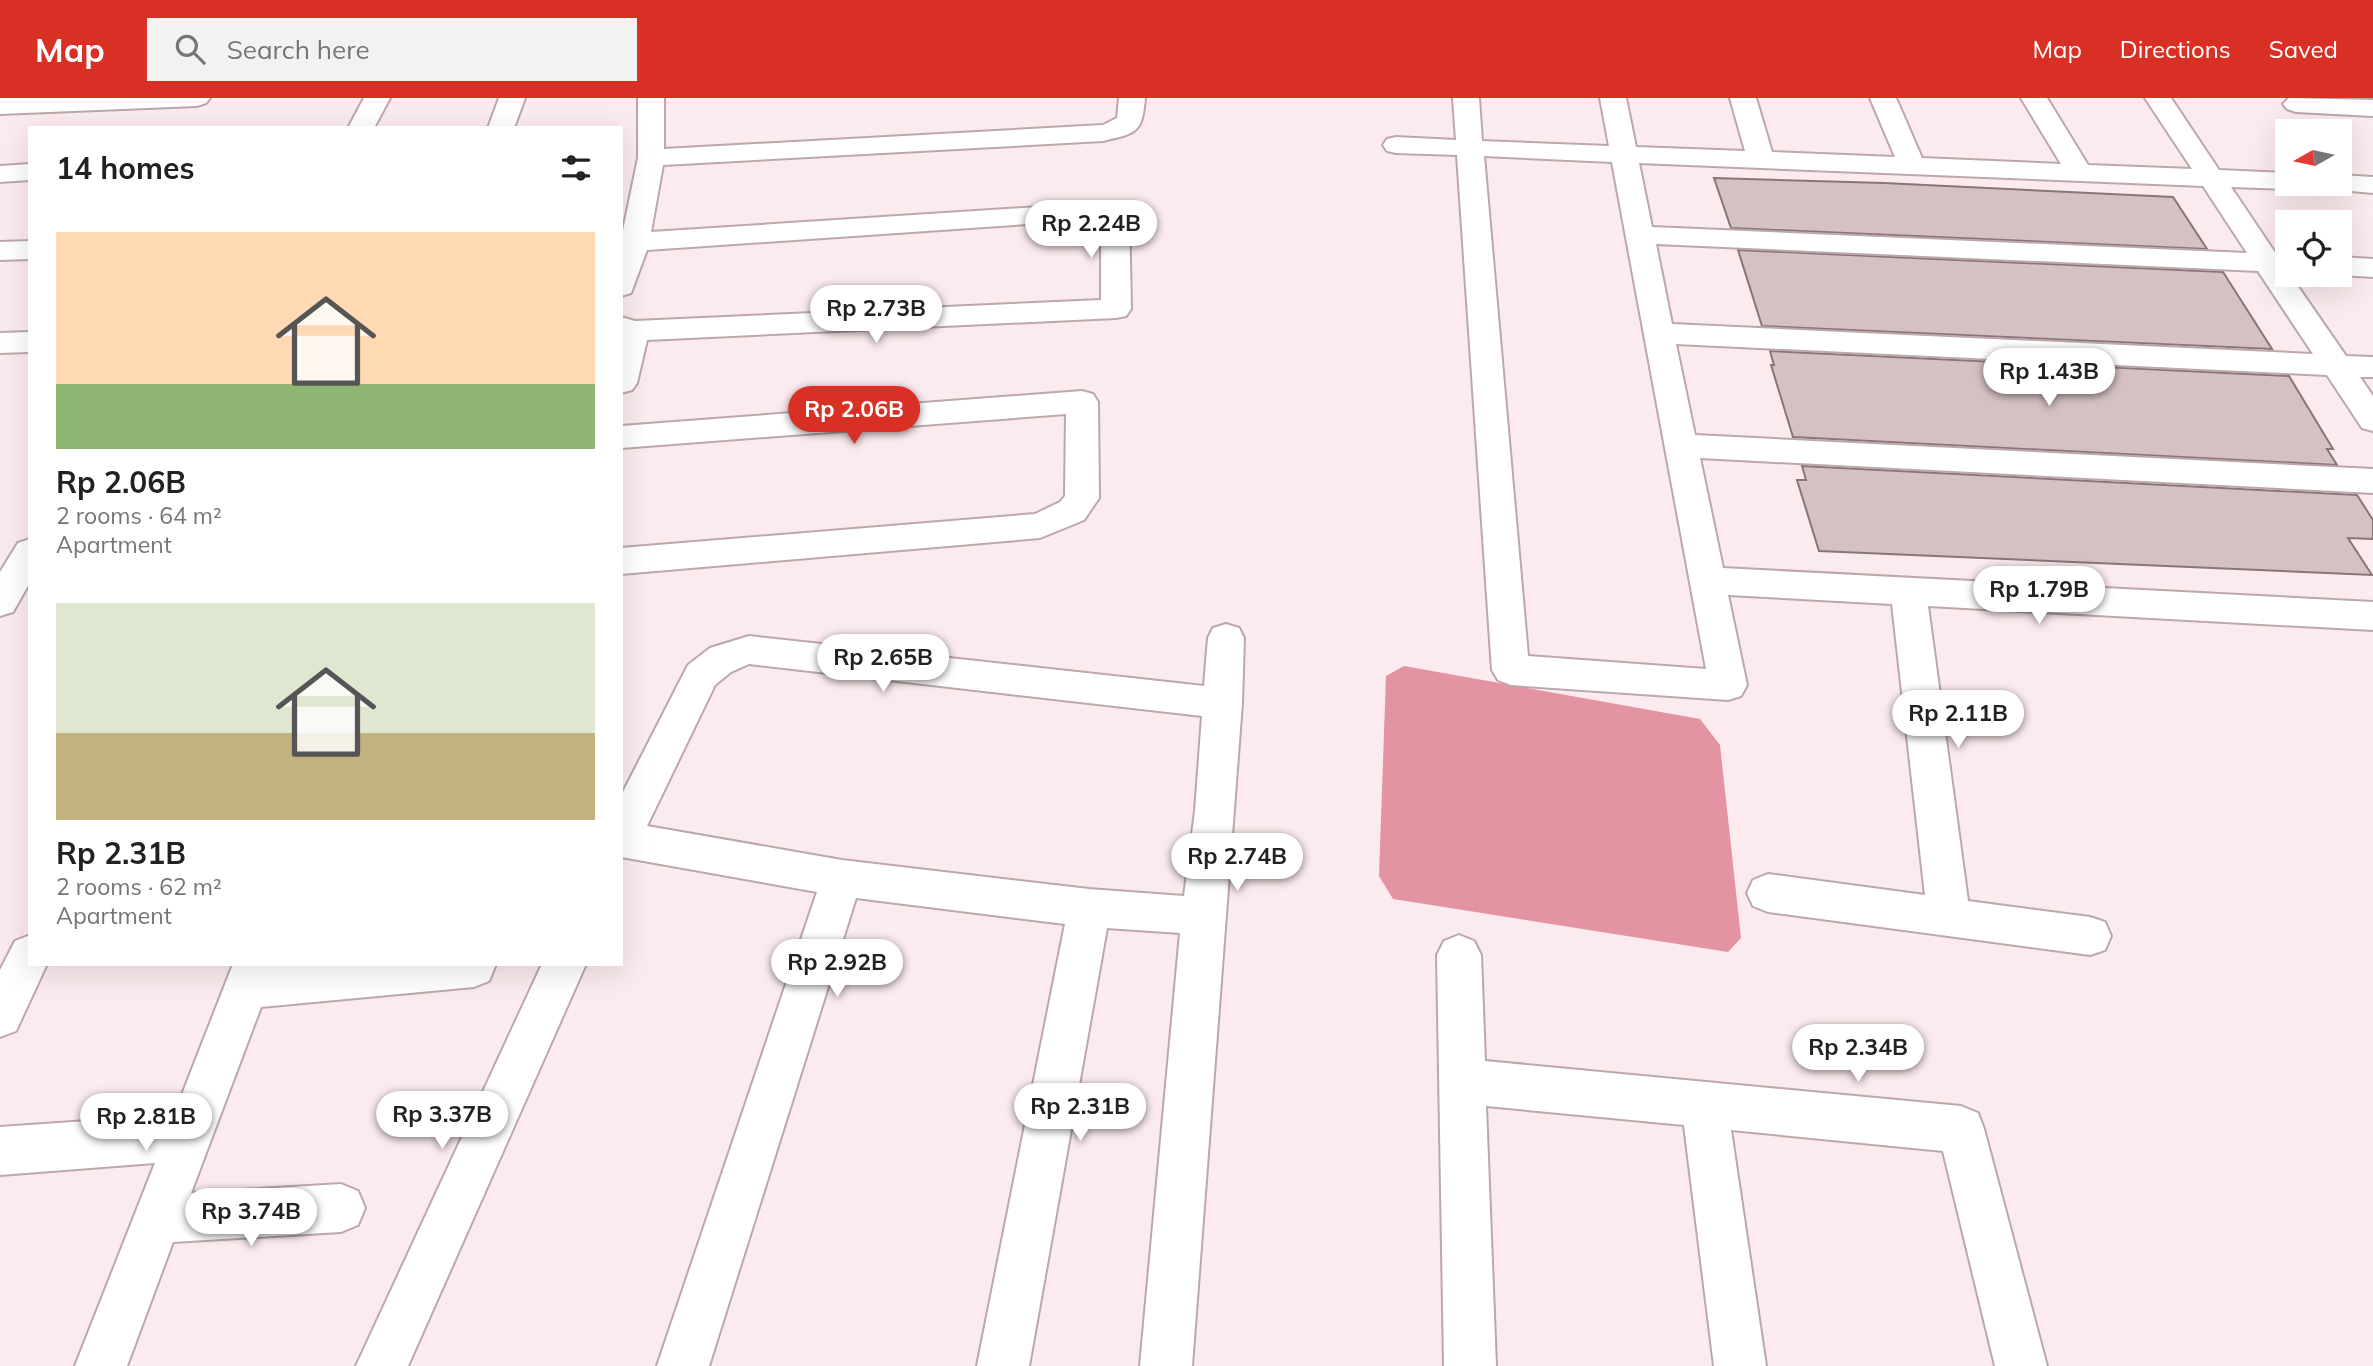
<!DOCTYPE html>
<html lang="en">
<head>
<meta charset="utf-8">
<style>
	:root { --surface:#fff; --page:#f2f2f2; --text:#202124; --muted:#757577; --accent:#d93025 }
	body { margin:0; font-family:Mulish,sans-serif; background:var(--page); color:var(--text); height:100vh; display:flex; flex-direction:column; font-size:26px; white-space:nowrap }
	* { box-sizing:border-box; margin:0 }
	p { font-size:23px; color:var(--muted) }
	.icon { flex:none; width:38px; height:38px; fill:none; stroke:currentColor; stroke-width:2; stroke-linecap:round; stroke-linejoin:round }
	.map { position:relative; flex:1; overflow:hidden }
	.side { position:absolute; left:28px; top:28px; width:595px; height:840px; display:flex; flex-direction:column; background:var(--surface); border-radius:0px; box-shadow:0 7px 28px #0002 }
	.side>* { flex:none }
	.needle { width:46px; rotate:261deg }
	.controls { position:absolute; left:2275px; top:21px; display:grid; gap:14px }
	.controls a { display:grid; place-items:center; width:77px; height:77px; border-radius:0px; background:var(--surface); box-shadow:0 7px 28px #0002; font-size:35px }
	.price { position:absolute; translate:-50% -60px; padding:0 16px; border-radius:24px; background:#fff; color:#222; font-size:23px; line-height:46px; filter:drop-shadow(0 2px 4px #0008) }
	.price::after { content:''; position:absolute; left:50%; top:42px; width:21px; height:16px; margin-left:-10px; background:inherit; clip-path:polygon(0 0,100% 0,50% 100%) }
	.price.active { background:var(--accent); color:#fff }
	ul { padding:0; list-style:none }
	li { display:grid; align-content:center; gap:14px; height:371px; padding:0 28px }
	li span { display:grid; place-items:center; height:217px; border-radius:0px; color:#555 }
	li>.icon { margin-inline-start:auto }
	span .icon { width:126px; height:126px; fill:#fffc; stroke-width:1 }
	li b { font-size:30px }
	h2 { display:flex; justify-content:space-between; align-items:center; height:84px; padding:0 28px; font-size:30px }
	header { display:flex; align-items:center; gap:42px; box-sizing:border-box; height:98px; padding:0 35px; background:var(--accent); color:#fff }
	header strong { font-size:33px }
	nav { display:flex; gap:38px; margin-inline-start:auto; font-size:24px }
	.search { width:490px; height:63px; background:var(--page); display:flex; align-items:center; gap:18px; box-sizing:border-box; padding:0 24px; border-radius:0px; color:var(--muted); font-size:26px }
	.map>svg:first-child { display:block }
	.water { fill:#e493a2 }
	.building { fill:#d5c1c4; stroke:#887578; stroke-width:2 }
	.lines { fill:none; stroke-linecap:round; stroke-linejoin:round }
	.street-casing { stroke:#bca8ab; stroke-width:4 }
	.street { fill:#fff; fill-rule:evenodd }
</style>
</head>
<body>
<header>
<strong>Map</strong>
<div class="search"><svg class="icon" aria-label="search" viewBox="0 0 24 24"><circle cx="10" cy="10" r="6"/><path d="M15 15l6 6"/></svg>Search here</div>
<nav><a>Map</a><a>Directions</a><a>Saved</a></nav>
</header>
<div class="map">
<svg width="2373" height="1268" viewBox="0 0 2373 1268">
	<rect width="100%" height="100%" fill="#fcebee"/>
	<polygon class="water" points="1404,568 1700,621 1720,647 1741,840 1728,854 1393,801 1379,778 1386,578"/>
	<g class="building">
		<polygon points="1714,80 1884,85 2173,99 2207,151 1731,130"/>
		<polygon points="1738,152 2223,174 2272,251 1762,228"/>
		<polygon points="1770,253 2289,278 2333,351 2327,351 2337,367 1793,339 1771,267 1774,267"/>
		<polygon points="1802,368 2357,397 2373,422 2373,441 2348,440 2372,477 1819,453 1797,382 1806,382"/>
	</g>
	<g class="lines">
		<g class="street-casing">
			<g id="street">
				<polygon points="0,0 210,0 206,5 197,8 0,16"/>
				<polygon points="364,0 390,0 374,30 348,30"/>
				<polygon points="499,0 525,0 514,30 488,30"/>
				<path d="M638,0H664V51L1103,27L1117,20L1119,0H1145C1142,36 1136,35 1103,43L663,67L651,134L1115,104L1125,106L1129,112L1131,211L1126,218L1116,220L647,242L637,285L632,292L621,295V219L635,223L1101,202V121L647,152L631,195L621,198V142L638,60Z"/>
				<path d="M1453,0H1479L1482,43L1609,48L1600,0H1626L1636,49L1745,53L1730,0H1756L1772,54L1895,59L1870,0H1896L1922,60L2061,66L2021,0H2047L2088,67L2192,71L2145,0H2171L2219,72L2287,75V86H2299L2287,91L2231,89L2276,156L2287,157V177H2290L2346,258L2373,259V279H2360L2373,298V333L2362,330L2327,277L1676,246L1695,337L2373,371V395L1700,360L1723,470L2373,504V532L1928,508L1968,803L2090,819L2105,824L2111,838L2105,852L2090,857L1768,814L1753,808L1747,795L1753,782L1768,776L1925,797L1892,506L1728,497L1747,587L1741,598L1728,602L1511,587L1498,582L1492,572L1457,57L1396,55L1387,53L1383,47L1387,41L1396,39L1456,42ZM1484,58L1612,64L1706,571L1528,558ZM1639,65L2203,88L2247,155L1652,129ZM1656,146L2258,173L2313,256L1672,226Z"/>
				<polygon points="2289,0 2373,2 2373,18 2296,14 2287,11 2283,6"/>
				<polygon points="30,66 30,82 0,84 0,68"/>
				<polygon points="2340,77 2373,79 2373,95 2330,91 2327,86 2340,86"/>
				<polygon points="30,143 30,161 0,162 0,144"/>
				<polygon points="2340,159 2373,161 2373,179 2340,177"/>
				<polygon points="30,234 30,254 0,255 0,235"/>
				<polygon points="1082,293 1093,296 1098,304 1099,400 1084,422 1040,440 621,476 621,450 1035,416 1060,404 1065,398 1066,316 621,350 621,328"/>
				<polygon points="30,441 30,484 13,514 0,518 0,474 18,445"/>
				<path d="M1226,526L1239,530L1244,540L1242,605L1192,1268H1140L1180,835L1107,830L1029,1268H977L1065,826L856,800L709,1268H657L817,794L621,759V698L688,567L710,550L749,538L1204,588L1208,540L1213,530ZM749,566L1202,618L1195,713L1184,798L1089,791L842,762L647,728L715,587L731,574Z"/>
				<polygon points="30,837 30,866 47,866 16,933 0,939 0,872 15,843"/>
				<polygon points="1459,837 1474,843 1481,857 1485,963 1961,1008 1978,1015 1984,1031 2047,1268 1995,1268 1943,1053 1731,1032 1766,1268 1714,1268 1684,1027 1486,1008 1496,1268 1444,1268 1437,857 1444,843"/>
				<polygon points="233,866 496,866 489,883 474,889 261,909 191,1095 341,1086 358,1093 365,1110 358,1127 341,1134 173,1144 127,1268 75,1268 155,1065 0,1077 0,1029 174,1017"/>
				<polygon points="542,866 586,866 408,1268 356,1268"/>
			</g>
		</g>
		<use href="#street" class="street"/>
	</g>
</svg>
<div class="controls">
<a><svg class="needle" viewBox="-14 -14 28 28"><path d="M0-13l5 13h-10z" fill="#e53935"/><path d="M0 13l5-13h-10z" fill="#757577"/></svg></a>
<a><svg class="icon" aria-label="locate" viewBox="0 0 24 24"><circle cx="12" cy="12" r="6"/><path d="M12 2v4M12 18v4M2 12h4M18 12h4"/></svg></a>
</div>
<b class="price" style="left:1091px;top:162px">Rp 2.24B</b>
<b class="price" style="left:876px;top:247px">Rp 2.73B</b>
<b class="price" style="left:2049px;top:310px">Rp 1.43B</b>
<b class="price active" style="left:854px;top:348px">Rp 2.06B</b>
<b class="price" style="left:2039px;top:528px">Rp 1.79B</b>
<b class="price" style="left:883px;top:596px">Rp 2.65B</b>
<b class="price" style="left:1958px;top:652px">Rp 2.11B</b>
<b class="price" style="left:1237px;top:795px">Rp 2.74B</b>
<b class="price" style="left:837px;top:901px">Rp 2.92B</b>
<b class="price" style="left:1858px;top:986px">Rp 2.34B</b>
<b class="price" style="left:1080px;top:1045px">Rp 2.31B</b>
<b class="price" style="left:442px;top:1053px">Rp 3.37B</b>
<b class="price" style="left:146px;top:1055px">Rp 2.81B</b>
<b class="price" style="left:251px;top:1150px">Rp 3.74B</b>
<section class="side">
<h2>14 homes<svg class="icon" aria-label="filters" viewBox="0 0 24 24"><path d="M4 7h16M4 17h16"/><circle cx="9" cy="7" r="2"/><circle cx="15" cy="17" r="2"/></svg></h2>
<ul>
<li><span style="background:linear-gradient(#ffd9b3 70%,#8fb573 0)"><svg class="icon" aria-label="home" viewBox="0 0 24 24"><path d="M3 11l9-7 9 7M6 9v11h12V9"/></svg></span><div><b>Rp 2.06B</b><p>2 rooms · 64 m²</p><p>Apartment</p></div></li>
<li><span style="background:linear-gradient(#dfe7d0 60%,#c2b280 0)"><svg class="icon" aria-label="home" viewBox="0 0 24 24"><path d="M3 11l9-7 9 7M6 9v11h12V9"/></svg></span><div><b>Rp 2.31B</b><p>2 rooms · 62 m²</p><p>Apartment</p></div></li>
</ul>
</section>
</div>
</body>
</html>
